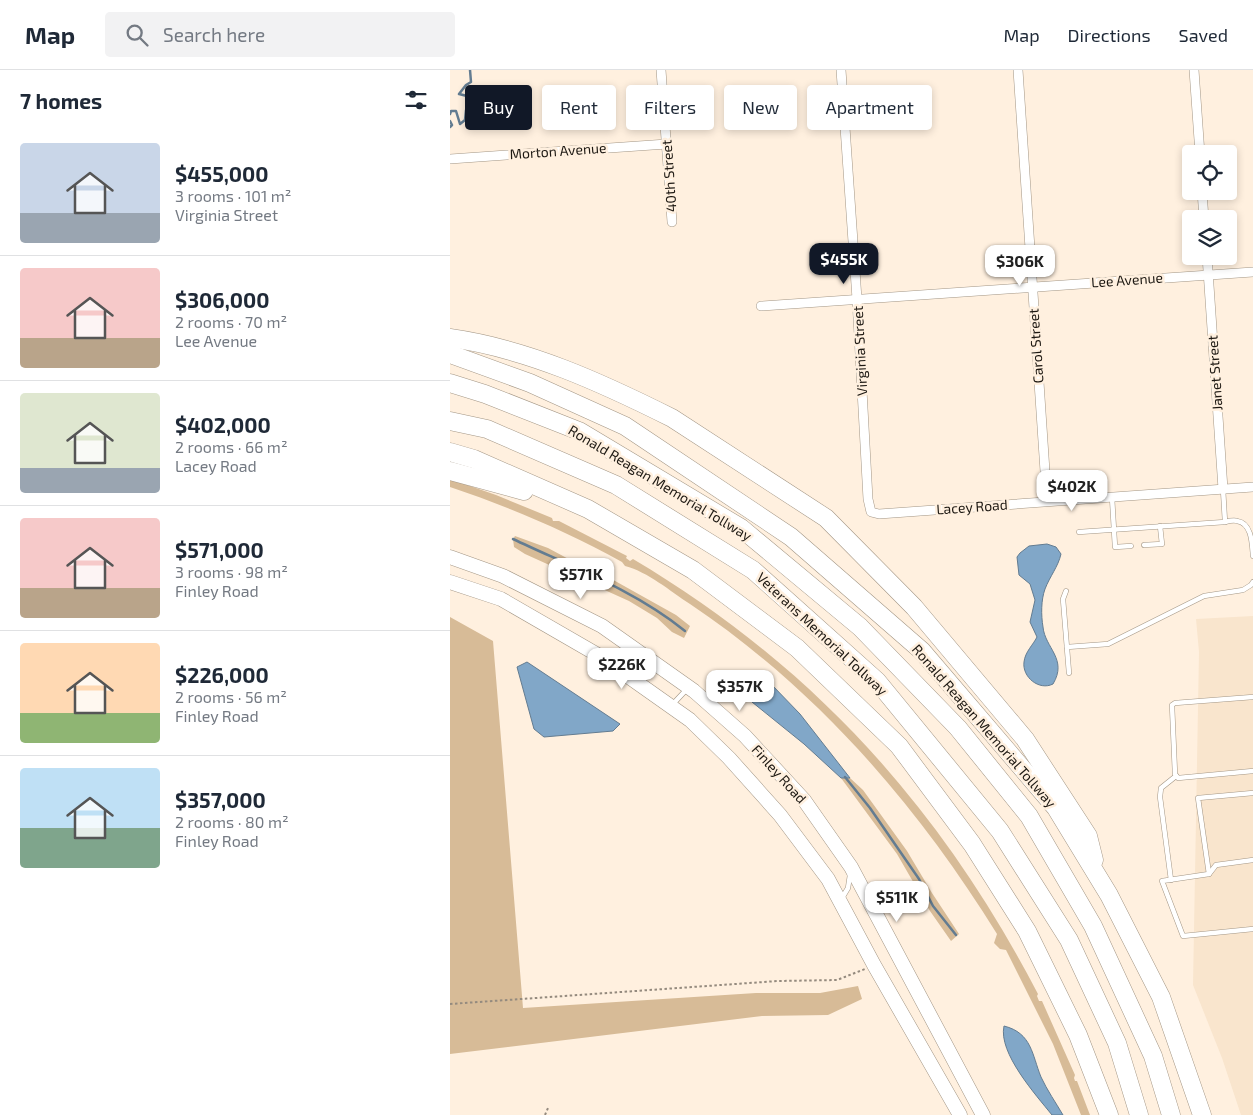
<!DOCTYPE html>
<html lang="en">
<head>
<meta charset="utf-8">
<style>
	:root { --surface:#fff; --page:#f2f2f3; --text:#1f2937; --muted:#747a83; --line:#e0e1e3; --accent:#111827 }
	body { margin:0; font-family:"Exo 2",sans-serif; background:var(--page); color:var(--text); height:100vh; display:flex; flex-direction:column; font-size:19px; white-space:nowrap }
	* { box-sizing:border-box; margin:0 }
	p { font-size:16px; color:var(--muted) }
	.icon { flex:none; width:28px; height:28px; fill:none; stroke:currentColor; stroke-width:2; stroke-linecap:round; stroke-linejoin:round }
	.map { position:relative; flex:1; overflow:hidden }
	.details { display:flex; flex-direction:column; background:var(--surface); width:450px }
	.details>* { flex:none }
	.banner { position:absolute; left:15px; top:15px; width:475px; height:45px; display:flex; gap:10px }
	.controls { position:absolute; left:732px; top:75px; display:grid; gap:10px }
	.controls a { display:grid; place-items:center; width:55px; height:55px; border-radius:5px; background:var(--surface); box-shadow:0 2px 8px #0003; font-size:25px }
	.price { position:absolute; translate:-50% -42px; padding:0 11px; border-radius:10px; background:#fff; color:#222; font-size:16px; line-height:32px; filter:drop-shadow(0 1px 2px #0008) }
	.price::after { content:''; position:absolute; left:50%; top:30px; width:15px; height:11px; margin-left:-8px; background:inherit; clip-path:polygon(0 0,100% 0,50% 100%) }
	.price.on { background:var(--accent); color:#fff }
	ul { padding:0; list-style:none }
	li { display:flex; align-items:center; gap:15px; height:125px; padding:0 20px }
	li+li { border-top:1px solid var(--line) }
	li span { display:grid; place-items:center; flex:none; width:140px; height:100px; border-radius:5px; color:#555 }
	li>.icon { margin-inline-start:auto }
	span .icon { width:60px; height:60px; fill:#fffc; stroke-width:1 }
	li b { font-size:21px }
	h2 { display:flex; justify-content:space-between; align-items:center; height:60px; padding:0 20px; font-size:21px }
	.pill { padding:0 18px; border-radius:5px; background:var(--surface); box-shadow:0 2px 8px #0003; font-size:18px; line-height:45px }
	.pill.on { background:var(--accent); color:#fff }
	header { display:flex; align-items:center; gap:30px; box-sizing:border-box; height:70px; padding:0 25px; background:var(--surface); border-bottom:1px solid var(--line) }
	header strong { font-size:24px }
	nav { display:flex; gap:28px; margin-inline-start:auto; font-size:18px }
	.search { width:350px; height:45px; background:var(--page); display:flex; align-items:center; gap:12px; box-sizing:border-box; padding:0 18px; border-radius:5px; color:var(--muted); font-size:19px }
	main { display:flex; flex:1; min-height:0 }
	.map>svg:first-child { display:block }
	.built { fill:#f9e5cd }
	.green { fill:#d7bb97 }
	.water { fill:#81a7c8; stroke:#637c91 }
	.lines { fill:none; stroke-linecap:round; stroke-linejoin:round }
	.stream { stroke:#637c91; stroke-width:2.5 }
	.lane-casing { stroke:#a39685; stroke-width:5.5 }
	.street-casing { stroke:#a39685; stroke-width:10 }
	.secondary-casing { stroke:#a39685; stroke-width:15 }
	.highway-casing { stroke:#a39685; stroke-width:19 }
	.path { stroke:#948a7e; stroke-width:2; stroke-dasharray:2.5 2.5; stroke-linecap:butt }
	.lane { stroke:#fff; stroke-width:4.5 }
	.street { stroke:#fff; stroke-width:9 }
	.secondary { stroke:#fff; stroke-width:14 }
	.highway { stroke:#fff; stroke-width:18 }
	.labels { text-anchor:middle; stroke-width:5; stroke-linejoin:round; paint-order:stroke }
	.street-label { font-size:14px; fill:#1d1812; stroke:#fff0df }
</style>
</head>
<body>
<header>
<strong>Map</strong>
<div class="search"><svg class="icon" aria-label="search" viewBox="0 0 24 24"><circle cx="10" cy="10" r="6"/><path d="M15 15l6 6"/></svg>Search here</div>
<nav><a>Map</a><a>Directions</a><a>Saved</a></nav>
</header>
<main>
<section class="details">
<h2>7 homes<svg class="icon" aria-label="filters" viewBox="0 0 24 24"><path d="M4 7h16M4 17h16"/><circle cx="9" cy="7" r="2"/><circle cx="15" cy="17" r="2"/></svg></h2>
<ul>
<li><span style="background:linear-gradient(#c9d6e8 70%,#9aa5b1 0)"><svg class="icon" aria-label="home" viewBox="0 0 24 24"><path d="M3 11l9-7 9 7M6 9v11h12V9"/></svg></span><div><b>$455,000</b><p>3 rooms · 101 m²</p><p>Virginia Street</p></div></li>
<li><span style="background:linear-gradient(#f6c9c9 70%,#b9a48a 0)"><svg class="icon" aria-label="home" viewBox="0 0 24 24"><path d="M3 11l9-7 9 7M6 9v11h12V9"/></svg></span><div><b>$306,000</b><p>2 rooms · 70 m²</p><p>Lee Avenue</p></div></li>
<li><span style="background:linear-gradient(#dfe7d0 75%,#9aa5b1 0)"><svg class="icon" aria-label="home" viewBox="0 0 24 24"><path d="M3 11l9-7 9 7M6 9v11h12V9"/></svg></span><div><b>$402,000</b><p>2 rooms · 66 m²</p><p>Lacey Road</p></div></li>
<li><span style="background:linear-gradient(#f6c9c9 70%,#b9a48a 0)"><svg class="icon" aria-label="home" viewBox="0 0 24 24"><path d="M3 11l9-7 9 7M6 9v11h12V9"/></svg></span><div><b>$571,000</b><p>3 rooms · 98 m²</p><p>Finley Road</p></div></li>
<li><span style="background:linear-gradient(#ffd9b3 70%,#8fb573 0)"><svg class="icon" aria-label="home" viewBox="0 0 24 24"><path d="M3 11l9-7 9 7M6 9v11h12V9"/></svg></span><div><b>$226,000</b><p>2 rooms · 56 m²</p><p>Finley Road</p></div></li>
<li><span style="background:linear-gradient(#bfe0f5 60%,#7fa58c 0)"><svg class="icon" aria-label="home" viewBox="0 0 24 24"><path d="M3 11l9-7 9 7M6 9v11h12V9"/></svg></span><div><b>$357,000</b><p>2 rooms · 80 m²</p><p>Finley Road</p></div></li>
</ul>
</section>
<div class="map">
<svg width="803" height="1045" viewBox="0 0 803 1045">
	<rect width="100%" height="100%" fill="#fff0df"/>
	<polygon class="built" points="803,546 803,1045 791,1045 772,988 743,915 749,582 746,549"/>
	<g class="green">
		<path d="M0,409L46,425L102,448L103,451H109L177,486L176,488L180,491L183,489C363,596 490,736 588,924L587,926L589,931H592L625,1005L624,1008L625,1011H627L640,1045H631L603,974L556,880L550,879L544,873L547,864C467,735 367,619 240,534C220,521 198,502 175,496L172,492C118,462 60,437 0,417Z"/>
		<polygon points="65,466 98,478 126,493 139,495 149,502 226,545 240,556 234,568 222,562 207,548 179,531 75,484 64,477 63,469"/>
		<polygon points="0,547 43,571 73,938 306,923 370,923 408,916 412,929 378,945 312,946 0,984"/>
		<polygon points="391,708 400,708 413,720 457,781 482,823 509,864 501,871 480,841 447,784"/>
	</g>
	<g class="water">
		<path d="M597,474L606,477L611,484C608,497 600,506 595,519C591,530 591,545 593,557C595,578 618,589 603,614C589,621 572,607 574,592C575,582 583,575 587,567L580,552L585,530L580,514L569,505L567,487L570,483L579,476Z"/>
		<polygon points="77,592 170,654 163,661 94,667 84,659 67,597"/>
		<path d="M303,608L313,609L321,614L350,644L400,708H391L354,674L302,632C300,624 298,614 303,608Z"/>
		<path d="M554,956C582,963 582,985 591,1007C597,1020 606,1033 613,1045H602C586,1025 548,983 554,956Z"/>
	</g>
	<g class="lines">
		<g class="stream">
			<polyline points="0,44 1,41 6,41 10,54 15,50 16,40 21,37 21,27 9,24 16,15 21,12 20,0"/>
			<polyline points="0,51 2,55 0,57"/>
			<path d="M63,469C122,497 184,520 235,561"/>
			<polyline points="395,707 420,738 469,809 483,836 506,865"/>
		</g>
		<g class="lane-casing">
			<g id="lane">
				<polyline points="662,427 665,477 681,476"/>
				<path d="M775,452C779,451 784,450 787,451C802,453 802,474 803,486"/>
				<polyline points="629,462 775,452 773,419"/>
				<polyline points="694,475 712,474 710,456"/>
				<polyline points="616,521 613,529 619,603"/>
				<polyline points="617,577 658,574 754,526 793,520 801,515 803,512"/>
				<polyline points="803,627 725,633 722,635 725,704 728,708 803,701"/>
				<polyline points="222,635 237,619"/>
				<polyline points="803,790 766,795 759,804 712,811 733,866 803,859"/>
				<polyline points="759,804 748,728 803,723"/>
				<polyline points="721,810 710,727 711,718 726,706"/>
				<polyline points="392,828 398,818 400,805"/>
			</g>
		</g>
		<g class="street-casing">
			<g id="street">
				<polyline points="211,0 222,152"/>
				<polyline points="391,0 407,229 418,429 421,442 429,444 803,417"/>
				<polyline points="568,0 597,431"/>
				<polyline points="744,0 750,84"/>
				<polyline points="0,89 217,74"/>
				<polyline points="752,121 754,149"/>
				<polyline points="757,186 773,419"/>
				<polyline points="311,236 803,202"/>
			</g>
		</g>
		<g class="secondary-casing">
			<g id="secondary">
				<polyline points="0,487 53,506 152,556 244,621 295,666 354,730 401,797 533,1045"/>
				<polyline points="0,512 51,529 148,585 240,650 279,688 330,745 378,809 424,895 510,1045"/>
			</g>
		</g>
		<g class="highway-casing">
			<g id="highway">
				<path d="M0,268C78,279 152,313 222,348L376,448L464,537L575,669L638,766L644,790"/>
				<polyline points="0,284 80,313 175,356 341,467 472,581 606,738 659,825 711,927 752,1045"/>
				<polyline points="0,313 35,324 129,361 291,458 410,557 508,658 579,746 643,856 703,986 721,1045"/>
				<polyline points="0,351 37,359 166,415 303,500 427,611 550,761 619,870 667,973 689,1045"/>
				<polyline points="0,382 24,389 138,439 243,500 347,578 449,676 522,774 577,861 628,965 659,1045"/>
				<polyline points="0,401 74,421"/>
			</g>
		</g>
		<g class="path">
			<polyline points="0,934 328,911 387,910 415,899"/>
			<polyline points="95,1045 98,1038"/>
		</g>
		<use href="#lane" class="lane"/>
		<use href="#street" class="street"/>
		<use href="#secondary" class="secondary"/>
		<use href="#highway" class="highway"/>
	</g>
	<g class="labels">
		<g class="street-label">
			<text transform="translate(108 81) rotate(-4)" y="5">Morton Avenue</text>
			<text transform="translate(219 106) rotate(-94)" y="5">40th Street</text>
			<text transform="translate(677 210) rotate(-4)" y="5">Lee Avenue</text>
			<text transform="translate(586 276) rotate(-94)" y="5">Carol Street</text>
			<text transform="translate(410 281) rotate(-93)" y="5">Virginia Street</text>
			<text transform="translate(765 303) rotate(-94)" y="5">Janet Street</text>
			<text transform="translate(210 413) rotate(31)" y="5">Ronald Reagan Memorial Tollway</text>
			<text transform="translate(522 437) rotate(-4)" y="5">Lacey Road</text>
			<text transform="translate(372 564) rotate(43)" y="5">Veterans Memorial Tollway</text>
			<text transform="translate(534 656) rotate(49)" y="5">Ronald Reagan Memorial Tollway</text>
			<text transform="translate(329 704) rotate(48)" y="5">Finley Road</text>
		</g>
	</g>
</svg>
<div class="controls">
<a><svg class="icon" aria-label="locate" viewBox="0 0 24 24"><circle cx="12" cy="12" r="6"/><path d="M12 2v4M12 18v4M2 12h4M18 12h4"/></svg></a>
<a><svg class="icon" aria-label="layers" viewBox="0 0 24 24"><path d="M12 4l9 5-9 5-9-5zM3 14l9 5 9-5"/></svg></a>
</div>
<b class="price on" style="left:394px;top:215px">$455K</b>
<b class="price" style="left:570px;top:217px">$306K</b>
<b class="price" style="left:622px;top:442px">$402K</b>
<b class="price" style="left:131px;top:530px">$571K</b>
<b class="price" style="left:172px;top:620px">$226K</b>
<b class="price" style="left:290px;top:642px">$357K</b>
<b class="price" style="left:447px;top:853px">$511K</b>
<div class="banner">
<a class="pill on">Buy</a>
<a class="pill">Rent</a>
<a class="pill">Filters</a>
<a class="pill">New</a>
<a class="pill">Apartment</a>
</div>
</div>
</main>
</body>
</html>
